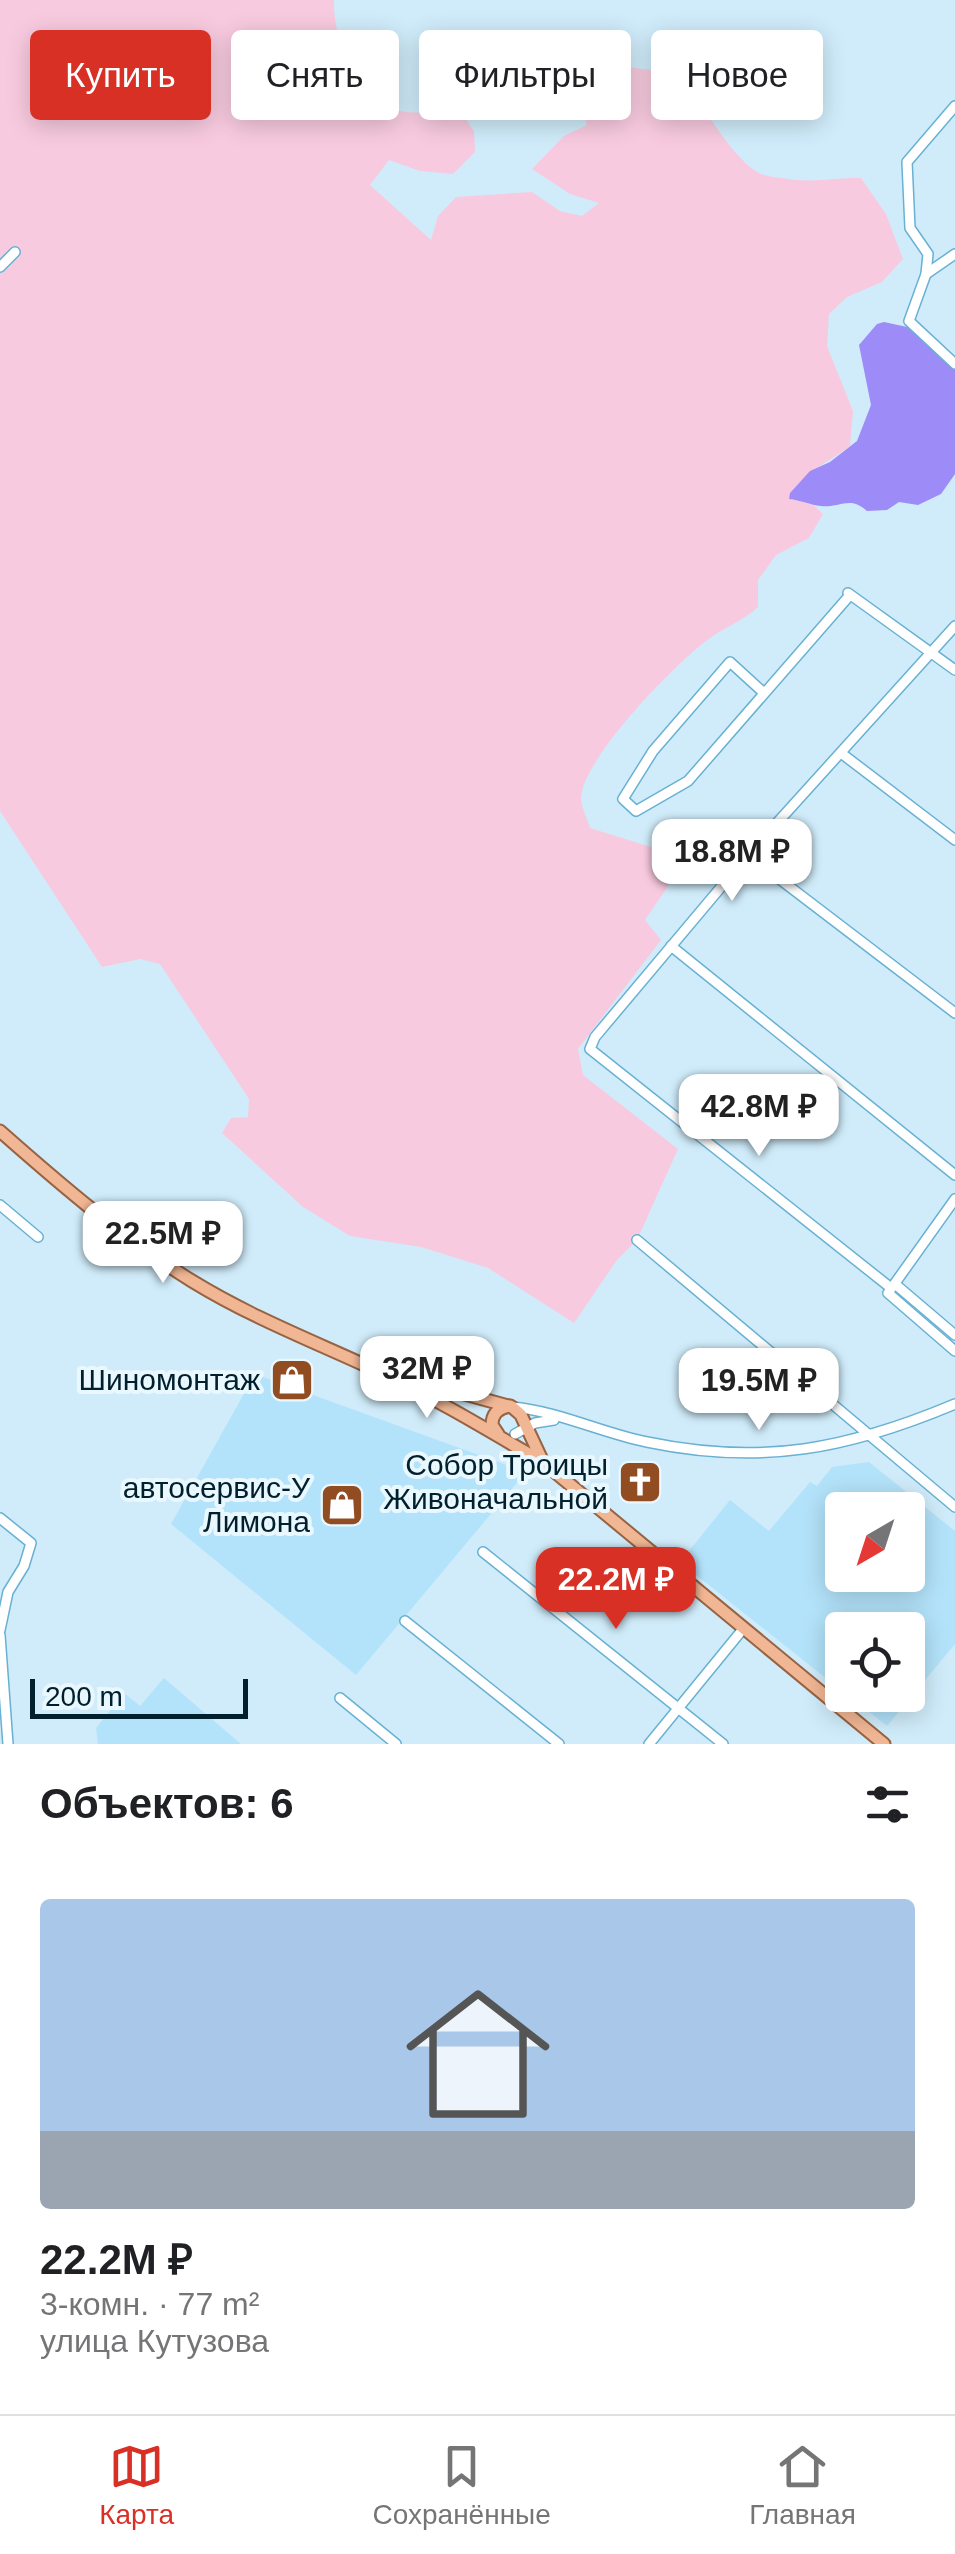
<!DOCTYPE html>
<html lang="ru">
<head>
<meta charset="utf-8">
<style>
	:root { --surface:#fff; --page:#f2f2f2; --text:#202124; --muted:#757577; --line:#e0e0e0; --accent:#d93025 }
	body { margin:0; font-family:Arial,sans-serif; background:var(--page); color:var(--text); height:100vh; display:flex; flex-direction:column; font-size:38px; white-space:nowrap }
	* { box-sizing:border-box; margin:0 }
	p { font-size:32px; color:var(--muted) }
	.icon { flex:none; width:55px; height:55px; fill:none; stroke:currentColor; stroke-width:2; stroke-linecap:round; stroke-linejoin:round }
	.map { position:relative; height:1744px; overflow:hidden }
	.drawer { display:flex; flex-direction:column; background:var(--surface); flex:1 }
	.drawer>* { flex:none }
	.banner { position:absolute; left:30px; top:30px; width:895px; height:90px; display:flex; gap:20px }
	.needle { width:65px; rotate:219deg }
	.tools { position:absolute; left:825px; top:1492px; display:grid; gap:20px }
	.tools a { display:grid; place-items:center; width:100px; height:100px; border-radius:10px; background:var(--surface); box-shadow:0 5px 25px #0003; font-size:50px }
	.scale { position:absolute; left:30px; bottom:25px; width:218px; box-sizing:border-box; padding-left:10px; border:5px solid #01202d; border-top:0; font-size:28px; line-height:35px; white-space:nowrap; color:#01202d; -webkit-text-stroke:8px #e9f7fe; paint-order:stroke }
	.price { position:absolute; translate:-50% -85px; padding:0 22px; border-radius:20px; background:#fff; color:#222; font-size:32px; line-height:65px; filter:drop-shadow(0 2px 5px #0008) }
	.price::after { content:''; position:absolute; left:50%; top:60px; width:30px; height:22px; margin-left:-15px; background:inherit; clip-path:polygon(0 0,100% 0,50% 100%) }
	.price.on { background:var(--accent); color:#fff }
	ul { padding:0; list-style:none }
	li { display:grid; align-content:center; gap:20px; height:530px; padding:0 40px }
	li span { display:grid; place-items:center; height:310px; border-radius:10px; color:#555 }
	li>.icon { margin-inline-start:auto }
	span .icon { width:180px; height:180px; fill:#fffc; stroke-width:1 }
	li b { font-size:42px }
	h2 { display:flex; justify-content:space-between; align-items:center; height:120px; padding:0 40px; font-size:42px }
	.chip { padding:0 35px; border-radius:10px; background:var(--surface); box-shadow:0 5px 25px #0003; font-size:35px; line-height:90px }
	.chip.on { background:var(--accent); color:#fff }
	.menu { display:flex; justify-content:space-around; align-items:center; height:140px; border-top:2px solid var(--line); background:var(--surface); font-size:28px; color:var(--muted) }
	.menu a { display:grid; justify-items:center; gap:5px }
	.menu .on { color:var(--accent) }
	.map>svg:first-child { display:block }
	.built { fill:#b3e3fa; fill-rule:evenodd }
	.green { fill:#f8cadf }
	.water { fill:#9d8bf8 }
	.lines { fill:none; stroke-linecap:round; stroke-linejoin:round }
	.minor-casing { stroke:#68b1d3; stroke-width:12 }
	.major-casing { stroke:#976343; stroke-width:15 }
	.minor { stroke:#fff; stroke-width:9 }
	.major { stroke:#f1b795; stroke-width:11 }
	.labels { text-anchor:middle; stroke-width:8; stroke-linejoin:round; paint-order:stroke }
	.poi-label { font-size:30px; fill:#01202d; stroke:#e9f7fe; text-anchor:end }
</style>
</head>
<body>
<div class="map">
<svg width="955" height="1744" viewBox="0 0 955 1744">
	<rect width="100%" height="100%" fill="#d0ecfa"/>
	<g class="built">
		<polygon points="255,1374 526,1472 356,1675 171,1524"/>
		<path d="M869,1462L955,1531V1644L887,1726L848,1695H908V1630H842V1691L680,1562L730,1500L769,1531L810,1482L817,1486L832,1467ZM908,1510V1575H842V1510Z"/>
		<polygon points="164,1678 241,1744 98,1744 96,1728 124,1693 140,1706"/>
	</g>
	<path class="green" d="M0,0H334C333,38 353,88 389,107C407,117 439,111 459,109L474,131L475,152L453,174L420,171L389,160L370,185L431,240L438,216L456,197L532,192L560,211L582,216L599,203L570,194L532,169L564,136L587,125L568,41C612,68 635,71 686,70C694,97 733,159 759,173C767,177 781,178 790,179C811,183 839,177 861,178L886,214L903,259L882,282L847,297L829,314L827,346L853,411L850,446C830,462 797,474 790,499L811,503L823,514L809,538L776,555L758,580V607C742,622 722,628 706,641C673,666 583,758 581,798C581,807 588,820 590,828L651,847L671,839L692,851L645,920L661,940L578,1049L583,1075L678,1149L637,1240L617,1260L574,1323L488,1268L421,1247L350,1236L303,1207L222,1133L231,1118L248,1117L249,1099L160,964L140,959L102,967L0,811Z"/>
	<path class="water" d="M884,322L907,327L955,369V474L941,494L918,505L899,502L887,510L867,511C850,495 840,508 821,506C811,505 800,500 789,499L790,493L810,471L830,462L857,441L871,405L859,345L877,324Z"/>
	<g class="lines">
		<g class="minor-casing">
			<g id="minor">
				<polyline points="955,254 926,274 909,321 955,364"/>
				<polyline points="0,267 15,252"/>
				<polyline points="926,274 928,254 910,228 907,162 955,106"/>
				<polyline points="848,593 955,670"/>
				<polyline points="764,693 730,662 653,751 623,799 636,811 688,781 850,595"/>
				<polyline points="841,753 955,840"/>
				<polyline points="748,855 955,1013"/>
				<polyline points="671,946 955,1175"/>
				<polyline points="955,1199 888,1293 955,1351"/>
				<polyline points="0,1205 38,1237"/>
				<polyline points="637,1240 955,1507"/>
				<polyline points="895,1284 955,1335"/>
				<polyline points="891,1288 590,1049 595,1037 748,855 955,626"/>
				<path d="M512,1407C558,1411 602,1433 647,1442C762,1466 848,1449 955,1404"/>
				<polyline points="515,1434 535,1423 554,1420"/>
				<polyline points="0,1518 31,1543 24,1566 8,1592 0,1630"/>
				<polyline points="483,1552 723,1744"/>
				<polyline points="405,1621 559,1744"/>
				<polyline points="0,1635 8,1744"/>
				<polyline points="340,1698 396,1744"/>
				<polyline points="649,1744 743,1629"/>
			</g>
		</g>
		<g class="major-casing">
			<g id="major">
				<path d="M0,1131C60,1184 124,1239 192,1281C249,1316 310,1340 371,1368C430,1395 488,1430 544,1463L884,1744"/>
				<polyline points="392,1374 512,1407 521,1415 542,1460"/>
				<path d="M498,1434L492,1425C492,1413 499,1408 510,1406"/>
			</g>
		</g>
		<use href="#minor" class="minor"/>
		<use href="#major" class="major"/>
	</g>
	<defs>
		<g id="shop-square" transform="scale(2.25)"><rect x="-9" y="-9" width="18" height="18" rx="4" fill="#914c22" stroke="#e9f7fe"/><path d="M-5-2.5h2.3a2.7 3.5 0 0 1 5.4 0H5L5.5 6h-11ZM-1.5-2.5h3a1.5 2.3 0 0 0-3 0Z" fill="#fff"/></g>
		<g id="church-square" transform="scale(2.25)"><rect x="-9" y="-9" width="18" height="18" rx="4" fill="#914c22" stroke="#e9f7fe"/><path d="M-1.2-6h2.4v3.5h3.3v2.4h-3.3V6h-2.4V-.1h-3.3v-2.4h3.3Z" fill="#fff"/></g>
	</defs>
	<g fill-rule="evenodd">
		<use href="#shop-square" x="292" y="1380"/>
		<use href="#church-square" x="640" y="1482"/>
		<use href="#shop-square" x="342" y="1505"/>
	</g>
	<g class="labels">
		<g class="poi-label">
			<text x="260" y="1390">Шиномонтаж</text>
			<text x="608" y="1475">Собор Троицы<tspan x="608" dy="34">Живоначальной</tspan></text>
			<text x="310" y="1498">автосервис-У<tspan x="310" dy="34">Лимона</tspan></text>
		</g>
	</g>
</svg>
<div class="tools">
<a><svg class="needle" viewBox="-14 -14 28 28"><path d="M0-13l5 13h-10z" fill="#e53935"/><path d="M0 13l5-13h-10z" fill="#757577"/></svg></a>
<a><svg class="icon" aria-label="locate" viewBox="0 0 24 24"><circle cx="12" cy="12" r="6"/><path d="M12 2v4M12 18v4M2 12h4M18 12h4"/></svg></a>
</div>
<div class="scale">200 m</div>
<b class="price" style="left:732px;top:904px">18.8M ₽</b>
<b class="price" style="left:759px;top:1159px">42.8M ₽</b>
<b class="price" style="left:163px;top:1286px">22.5M ₽</b>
<b class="price" style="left:427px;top:1421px">32M ₽</b>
<b class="price" style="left:759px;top:1433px">19.5M ₽</b>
<b class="price on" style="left:616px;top:1632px">22.2M ₽</b>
<div class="banner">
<a class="chip on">Купить</a>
<a class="chip">Снять</a>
<a class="chip">Фильтры</a>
<a class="chip">Новое</a>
</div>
</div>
<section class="drawer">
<h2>Объектов: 6<svg class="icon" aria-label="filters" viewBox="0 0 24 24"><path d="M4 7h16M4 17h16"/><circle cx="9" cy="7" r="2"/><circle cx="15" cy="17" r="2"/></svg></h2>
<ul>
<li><span style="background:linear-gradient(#a9c7e8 75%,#9aa5b1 0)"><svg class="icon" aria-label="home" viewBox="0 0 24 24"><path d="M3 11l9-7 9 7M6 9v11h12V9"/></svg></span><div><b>22.2M ₽</b><p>3-комн. · 77 m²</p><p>улица Кутузова</p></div></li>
</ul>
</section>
<nav class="menu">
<a class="on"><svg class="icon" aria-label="map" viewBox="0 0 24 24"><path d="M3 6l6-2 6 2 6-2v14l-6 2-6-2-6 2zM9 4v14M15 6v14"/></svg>Карта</a>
<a><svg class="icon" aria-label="saved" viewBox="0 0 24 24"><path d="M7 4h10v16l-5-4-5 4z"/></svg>Сохранённые</a>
<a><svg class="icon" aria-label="home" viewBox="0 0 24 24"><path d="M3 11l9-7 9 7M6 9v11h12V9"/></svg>Главная</a>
</nav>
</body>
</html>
